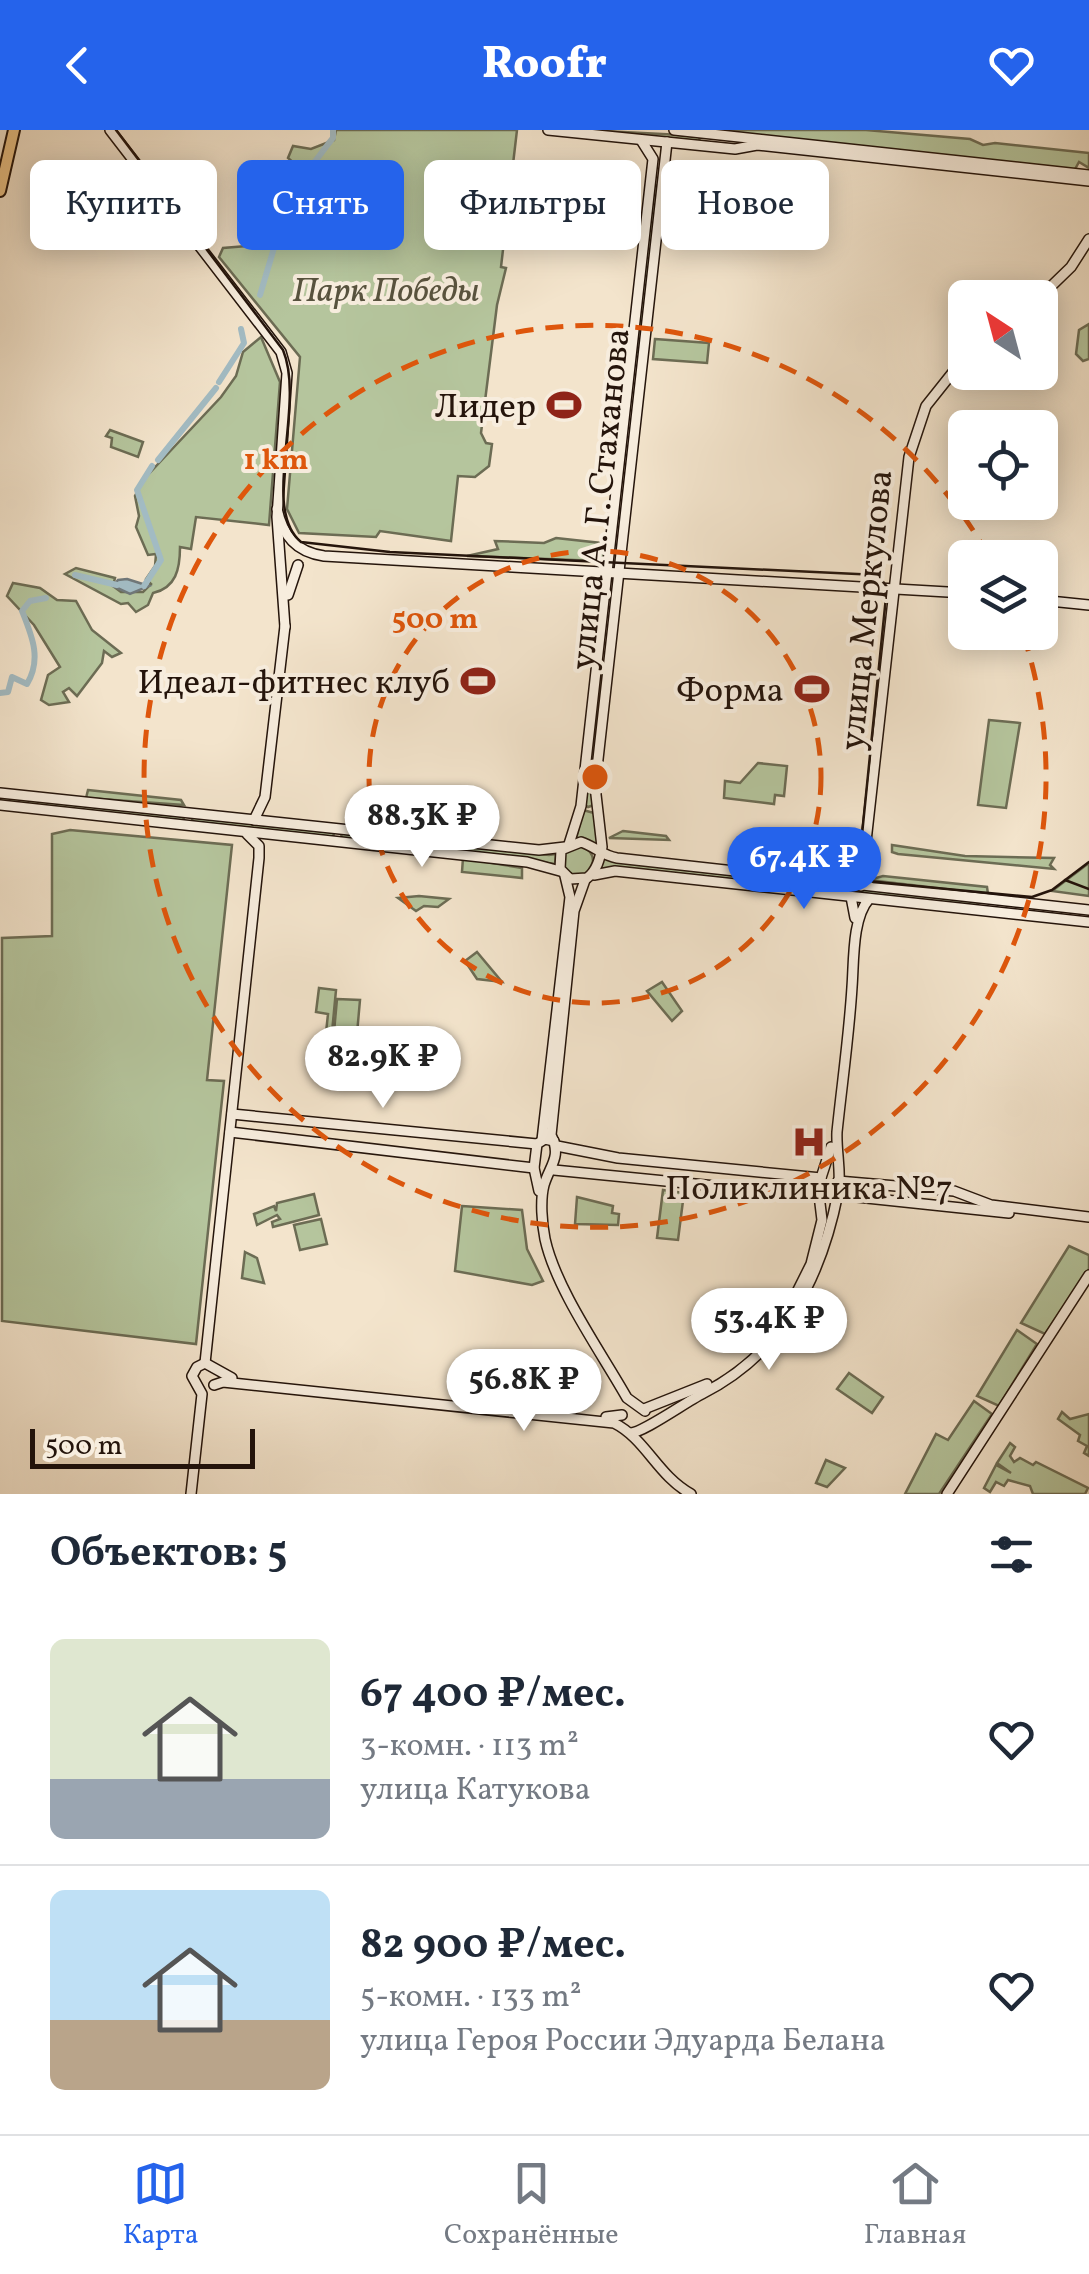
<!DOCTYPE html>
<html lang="ru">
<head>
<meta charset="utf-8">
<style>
	:root { --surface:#fff; --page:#f6f6f7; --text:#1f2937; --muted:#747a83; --line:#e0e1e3; --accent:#2563eb }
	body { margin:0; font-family:Vollkorn,serif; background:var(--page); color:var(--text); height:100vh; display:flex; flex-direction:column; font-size:38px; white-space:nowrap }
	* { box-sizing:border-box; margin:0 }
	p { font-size:32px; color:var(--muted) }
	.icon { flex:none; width:55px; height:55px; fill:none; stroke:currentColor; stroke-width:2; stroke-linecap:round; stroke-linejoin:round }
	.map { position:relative; height:1364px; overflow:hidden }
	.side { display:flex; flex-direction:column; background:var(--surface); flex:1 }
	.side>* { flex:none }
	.hud { position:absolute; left:30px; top:30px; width:1030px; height:90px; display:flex; gap:20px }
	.needle { width:65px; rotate:324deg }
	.buttons { position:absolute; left:948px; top:150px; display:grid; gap:20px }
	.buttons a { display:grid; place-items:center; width:110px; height:110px; border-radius:15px; background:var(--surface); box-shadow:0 5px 25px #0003; font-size:50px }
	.scale { position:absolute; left:30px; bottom:25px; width:225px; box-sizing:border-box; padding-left:10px; border:5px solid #24140b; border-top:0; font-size:28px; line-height:35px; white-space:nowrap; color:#24140b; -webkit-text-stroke:8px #f7edde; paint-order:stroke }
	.price { position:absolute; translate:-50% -85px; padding:0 22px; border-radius:35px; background:#fff; color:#222; font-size:32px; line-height:65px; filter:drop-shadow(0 2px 5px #0008) }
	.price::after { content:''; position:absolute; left:50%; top:60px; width:30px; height:22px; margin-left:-15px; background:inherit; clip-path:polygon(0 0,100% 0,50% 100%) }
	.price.current { background:var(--accent); color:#fff }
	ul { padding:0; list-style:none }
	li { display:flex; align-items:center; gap:30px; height:250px; padding:0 50px }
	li+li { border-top:2px solid var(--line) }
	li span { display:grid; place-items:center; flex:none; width:280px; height:200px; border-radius:15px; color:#555 }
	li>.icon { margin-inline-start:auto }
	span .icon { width:120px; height:120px; fill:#fffc; stroke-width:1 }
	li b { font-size:42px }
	h2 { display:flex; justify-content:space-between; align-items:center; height:120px; padding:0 50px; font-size:42px }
	.tag { padding:0 35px; border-radius:15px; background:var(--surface); box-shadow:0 5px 25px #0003; font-size:35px; line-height:90px }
	.tag.current { background:var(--accent); color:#fff }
	header { display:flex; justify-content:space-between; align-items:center; height:130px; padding:0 50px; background:var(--accent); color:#fff; font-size:45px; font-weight:800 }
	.tabs { display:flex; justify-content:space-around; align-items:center; height:140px; border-top:2px solid var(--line); background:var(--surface); font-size:28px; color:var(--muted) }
	.tabs a { display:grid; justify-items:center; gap:5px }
	.tabs .current { color:var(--accent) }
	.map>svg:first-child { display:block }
	.green { fill:#b5c59d; stroke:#6c6c54; stroke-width:2.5 }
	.water { fill:#a2bbc3; stroke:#707879; stroke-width:2.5 }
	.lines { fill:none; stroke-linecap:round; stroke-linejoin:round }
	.river { stroke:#a2bbc3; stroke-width:6 }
	.secondary-casing { stroke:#24140b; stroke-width:12 }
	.primary-casing { stroke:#24140b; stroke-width:14 }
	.secondary { stroke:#f7edde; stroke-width:9 }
	.primary { stroke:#eac286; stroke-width:10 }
	.tram { stroke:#24140b; stroke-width:2.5 }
	.ring { fill:none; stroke:#de560c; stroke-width:5; stroke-dasharray:18 12 }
	.labels { text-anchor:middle; stroke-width:8; stroke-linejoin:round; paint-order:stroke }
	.park-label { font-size:35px; font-style:italic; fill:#57523e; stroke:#f7edde }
	.poi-label { font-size:35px; fill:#24140b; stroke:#f7edde; text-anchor:end }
	.street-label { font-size:35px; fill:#24140b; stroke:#f7edde }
	.centre { fill:#de560c; stroke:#f7edde; stroke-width:5 }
	.ring-label { font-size:30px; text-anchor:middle; font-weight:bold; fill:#de560c; stroke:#f7edde; stroke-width:8; stroke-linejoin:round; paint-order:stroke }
</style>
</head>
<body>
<header><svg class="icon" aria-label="back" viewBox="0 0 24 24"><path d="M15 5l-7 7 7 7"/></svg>Roofr<svg class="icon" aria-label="heart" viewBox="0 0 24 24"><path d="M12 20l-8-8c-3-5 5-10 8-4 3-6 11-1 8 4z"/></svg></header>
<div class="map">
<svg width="1089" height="1364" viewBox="0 0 1089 1364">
	<rect width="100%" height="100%" fill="#f3e4cc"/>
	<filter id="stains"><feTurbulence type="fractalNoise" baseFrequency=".002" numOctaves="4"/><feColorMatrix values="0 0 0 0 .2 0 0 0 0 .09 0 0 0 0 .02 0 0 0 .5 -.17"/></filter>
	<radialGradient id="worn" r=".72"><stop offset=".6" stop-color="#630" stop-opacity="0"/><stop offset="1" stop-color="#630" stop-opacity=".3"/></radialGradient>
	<g class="green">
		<polygon points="336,0 517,0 501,137 506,138 497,175 481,303 486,313 492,314 489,336 475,347 458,346 451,411 380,401 376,407 299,403 287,379 300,227 219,127 223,118 260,115 266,104 263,66 295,34 288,28 293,16 311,19 334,10"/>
		<polygon points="584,0 700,6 699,12"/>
		<polygon points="697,0 866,0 970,9 983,15 995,13 1089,23 1089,38 1079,32 1074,41"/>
		<polygon points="653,53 658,57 641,219 636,223"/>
		<polygon points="1089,194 1089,229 1083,231 1076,224 1079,200"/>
		<path d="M261,207L280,252L269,395L196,387L191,419L180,417C180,439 176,458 153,463L148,475L136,482L128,473L121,474L65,444L76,438L115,448L113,456L121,462H143L151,454L146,449L155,436L156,424L148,425L136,397L139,386L135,366L144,349L221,267L236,246L243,222Z"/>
		<polygon points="655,209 709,213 707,233 653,229"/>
		<polygon points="110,300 143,312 138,327 111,317 112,308 106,306"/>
		<polygon points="556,408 601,413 604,427 600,431 467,426 498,419 495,411 544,413"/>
		<polygon points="13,453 40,458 57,470 76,471 92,500 121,523 112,527 104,521 102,533 77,566 69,558 63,562 69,572 49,575 41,570 48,545 60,537 34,495 7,466"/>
		<polygon points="603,540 594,675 588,677 585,675"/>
		<polygon points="989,590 1020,593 1006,678 978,675"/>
		<polygon points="758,633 787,636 784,666 775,665 774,674 724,668 725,651 740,653"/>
		<polygon points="88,660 181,670 184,675 86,668"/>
		<polygon points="0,666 184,686 183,692 0,671"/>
		<polygon points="583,680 594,683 599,720 576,709"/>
		<polygon points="193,687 334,702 333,708 191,693"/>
		<polygon points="70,700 232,715 207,950 224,951 196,1214 2,1191 2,808 52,806 52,704"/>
		<polygon points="623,701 666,706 669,710 609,708"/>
		<polygon points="342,702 549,725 556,724 555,734 341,708"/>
		<polygon points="892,715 965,726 1054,728 1050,735 1054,739 898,724 892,722"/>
		<circle cx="578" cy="731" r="15"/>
		<polygon points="603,726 755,747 754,753 598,738"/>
		<polygon points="463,728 522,738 522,748 462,742"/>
		<polygon points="1089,733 1089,766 1052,761"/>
		<polygon points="883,746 987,757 988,764 869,750"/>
		<polygon points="762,747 978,771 977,776 761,754"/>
		<polygon points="419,766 449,769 438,777 424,776 416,781 398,768"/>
		<polygon points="477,822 502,852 477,849 465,831"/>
		<polygon points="662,852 682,881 672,891 647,861"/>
		<polygon points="319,858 336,860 331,913 325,912 328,884 316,882"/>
		<polygon points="337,869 360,870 356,915 333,913"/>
		<polygon points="663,1060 684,1063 678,1110 657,1108"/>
		<polygon points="314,1064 319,1085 273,1097 272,1092 280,1089 277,1085 257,1095 254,1084 274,1076 276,1081 277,1073"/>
		<polygon points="577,1067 613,1076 612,1083 619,1084 618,1095 575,1094"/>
		<polygon points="462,1076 522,1080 527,1119 543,1151 532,1155 455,1141"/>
		<polygon points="321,1089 327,1114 300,1120 294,1095"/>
		<polygon points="1069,1116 1089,1125 1089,1139 1045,1204 1021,1193"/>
		<polygon points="245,1122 257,1128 264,1153 242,1148"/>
		<polygon points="1017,1200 1037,1214 999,1276 977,1266"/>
		<polygon points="849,1243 883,1267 872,1283 837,1259"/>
		<polygon points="974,1271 992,1284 939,1364 905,1364 936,1304 948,1310"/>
		<polygon points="1062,1282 1070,1289 1089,1284 1089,1326 1084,1323 1087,1316 1078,1311 1080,1305 1058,1289"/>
		<polygon points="1010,1313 1015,1317 1010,1326 1014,1332 1020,1328 1033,1335 1036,1332 1088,1358 1085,1364 1033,1364 1030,1356 1008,1350 1004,1356 996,1352 990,1362 984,1358 996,1335 1011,1343 997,1333"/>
		<polygon points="826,1330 845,1338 827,1357 816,1353"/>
	</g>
	<polygon class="water" points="127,449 149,456 130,464 113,456 118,450"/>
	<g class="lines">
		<g class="river">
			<path d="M260,165L280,98L271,69L277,59C303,55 317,27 333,8V0"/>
			<polyline points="219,252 244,213 241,199"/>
			<polyline points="158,330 216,258"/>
			<polyline points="75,445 117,455"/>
			<polyline points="144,456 161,430 137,360 152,336"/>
			<path d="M0,563L8,562L12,547L27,554C42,529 32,506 22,481L30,471L46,468"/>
		</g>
		<g class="secondary-casing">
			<g id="secondary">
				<polyline points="110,0 281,222 287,243 277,387 285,497"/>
				<polyline points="548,0 735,19 757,15 1089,51"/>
				<polyline points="674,0 1089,45"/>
				<path d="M667,12L595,656L602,717C600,728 597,741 587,748L570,749L560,739L561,720L581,712C594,716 603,726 617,728L1089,780"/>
				<polyline points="1039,168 1071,137 1089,109"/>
				<path d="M277,379C283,406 296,422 324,426L965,463"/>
				<polyline points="288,465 298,435"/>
				<polyline points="1040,470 1089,475"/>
				<polyline points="0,663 539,720 565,717"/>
				<polyline points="0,675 527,732 560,741"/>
				<polyline points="254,690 265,667 285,496"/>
				<polyline points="569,714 581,676 653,29 641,10"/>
				<polyline points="594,745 615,741 1089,792"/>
				<path d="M585,750L574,781L551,1005C562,1027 550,1035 544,1055C540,1070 542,1094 545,1109C556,1159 601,1222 627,1268L645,1281"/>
				<polyline points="861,756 909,327 926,276 965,227"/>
				<polyline points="851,767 855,788"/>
				<polyline points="232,984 537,1014"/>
				<polyline points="230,1002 534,1038"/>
				<polyline points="542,1010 570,767 565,746"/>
				<polyline points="557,1016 618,1028 821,1048"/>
				<polyline points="554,1040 818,1066"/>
				<polyline points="838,1051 954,1061 991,1075 1089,1087"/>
				<polyline points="539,1061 534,1038 537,1014 545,1009 554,1011"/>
				<polyline points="838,1065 1009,1083"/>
				<polyline points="760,1217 787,1182 811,1134 822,1090 818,1057 831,1017"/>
				<polyline points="205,1233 259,728 259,716 247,704"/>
				<polyline points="205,1233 232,1248"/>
				<path d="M214,1255L223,1252L614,1293C646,1309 657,1345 691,1364"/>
				<polyline points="644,1279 707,1254"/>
				<polyline points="606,1287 622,1285"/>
				<path d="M630,1303C641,1304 686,1272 702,1264C783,1223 821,1149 838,1063C842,1045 836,1022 837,1002C842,954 849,906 852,857C854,832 852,788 869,769"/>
				<polyline points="191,1364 202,1264 192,1246 197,1237 205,1233"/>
				<polyline points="947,1364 1089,1145"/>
			</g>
		</g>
		<g class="primary-casing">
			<polyline id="primary" points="0,61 14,0"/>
		</g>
		<use href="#secondary" class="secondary"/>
		<use href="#primary" class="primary"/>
		<g class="tram">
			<path d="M116,0L283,220C306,275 260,378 301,412L390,422L878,445L887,457L858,744L873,752L1032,767L1052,760L1089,732"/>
			<polyline points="1065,750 1089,759"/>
		</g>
	</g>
	<g class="ring">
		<circle cx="595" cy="647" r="226"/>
		<path d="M1023 504A451 451 0 1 1 988 425"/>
	</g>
	<defs>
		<g id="stadium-bare" transform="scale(2.7)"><path d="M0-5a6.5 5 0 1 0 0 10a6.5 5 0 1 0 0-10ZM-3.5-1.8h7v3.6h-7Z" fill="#8f2418" stroke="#f7edde" stroke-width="2.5" paint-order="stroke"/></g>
		<g id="hospital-bare" transform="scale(2.7)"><path d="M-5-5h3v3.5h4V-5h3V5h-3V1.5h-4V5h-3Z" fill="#8f2418" stroke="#f7edde" stroke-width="2.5" paint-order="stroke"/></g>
	</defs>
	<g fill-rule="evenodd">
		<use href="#stadium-bare" x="564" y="275"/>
		<use href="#stadium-bare" x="478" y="551"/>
		<use href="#stadium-bare" x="812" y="559"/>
		<use href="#hospital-bare" x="809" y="1012"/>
	</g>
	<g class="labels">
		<g class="park-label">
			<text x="386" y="171">Парк Победы</text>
		</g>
		<g class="poi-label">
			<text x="536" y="287">Лидер</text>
			<text x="450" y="563">Идеал-фитнес клуб</text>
			<text x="784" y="571">Форма</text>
			<text x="809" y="1069" text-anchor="middle">Поликлиника №7</text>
		</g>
		<g class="street-label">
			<text transform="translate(599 369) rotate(-84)" y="12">улица А. Г. Стаханова</text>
			<text transform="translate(865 480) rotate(-84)" y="12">улица Меркулова</text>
		</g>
	</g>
	<circle cx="595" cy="647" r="15" class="centre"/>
	<g class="ring-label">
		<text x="276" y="339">1 km</text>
		<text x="435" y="498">500 m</text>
	</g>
	<rect width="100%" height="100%" filter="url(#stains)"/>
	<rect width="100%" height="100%" fill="url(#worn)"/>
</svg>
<div class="buttons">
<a><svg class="needle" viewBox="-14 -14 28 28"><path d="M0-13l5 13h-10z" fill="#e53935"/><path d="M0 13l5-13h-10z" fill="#747a83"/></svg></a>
<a><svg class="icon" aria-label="locate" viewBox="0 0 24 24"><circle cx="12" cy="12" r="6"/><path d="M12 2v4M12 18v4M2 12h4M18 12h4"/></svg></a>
<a><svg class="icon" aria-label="layers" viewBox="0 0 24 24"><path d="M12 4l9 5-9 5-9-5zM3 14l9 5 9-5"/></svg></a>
</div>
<div class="scale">500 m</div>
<b class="price" style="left:422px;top:740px">88.3K ₽</b>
<b class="price current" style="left:804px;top:782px">67.4K ₽</b>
<b class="price" style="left:383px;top:981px">82.9K ₽</b>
<b class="price" style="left:769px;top:1243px">53.4K ₽</b>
<b class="price" style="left:524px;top:1304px">56.8K ₽</b>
<div class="hud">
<a class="tag">Купить</a>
<a class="tag current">Снять</a>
<a class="tag">Фильтры</a>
<a class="tag">Новое</a>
</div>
</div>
<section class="side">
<h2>Объектов: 5<svg class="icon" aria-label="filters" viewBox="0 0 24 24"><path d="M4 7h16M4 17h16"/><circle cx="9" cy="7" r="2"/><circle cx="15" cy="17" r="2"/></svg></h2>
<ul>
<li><span style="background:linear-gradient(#dfe7d0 70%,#9aa5b1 0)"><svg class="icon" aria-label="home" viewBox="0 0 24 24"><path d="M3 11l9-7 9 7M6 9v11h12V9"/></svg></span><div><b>67 400 ₽/мес.</b><p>3-комн. · 113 m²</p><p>улица Катукова</p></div><svg class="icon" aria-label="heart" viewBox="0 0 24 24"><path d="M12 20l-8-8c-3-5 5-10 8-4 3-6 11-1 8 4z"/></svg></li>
<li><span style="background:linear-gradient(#bfe0f5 65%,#b9a48a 0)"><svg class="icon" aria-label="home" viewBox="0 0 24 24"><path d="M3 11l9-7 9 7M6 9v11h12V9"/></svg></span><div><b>82 900 ₽/мес.</b><p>5-комн. · 133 m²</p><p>улица Героя России Эдуарда Белана</p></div><svg class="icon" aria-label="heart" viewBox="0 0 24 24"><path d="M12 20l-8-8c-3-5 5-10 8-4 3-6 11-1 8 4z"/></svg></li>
</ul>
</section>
<nav class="tabs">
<a class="current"><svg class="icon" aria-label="map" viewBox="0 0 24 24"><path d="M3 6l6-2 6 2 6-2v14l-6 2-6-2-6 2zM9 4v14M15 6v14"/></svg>Карта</a>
<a><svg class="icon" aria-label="saved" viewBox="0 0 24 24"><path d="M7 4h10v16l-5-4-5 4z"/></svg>Сохранённые</a>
<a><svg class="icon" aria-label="home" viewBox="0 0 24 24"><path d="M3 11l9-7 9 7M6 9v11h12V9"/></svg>Главная</a>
</nav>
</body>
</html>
